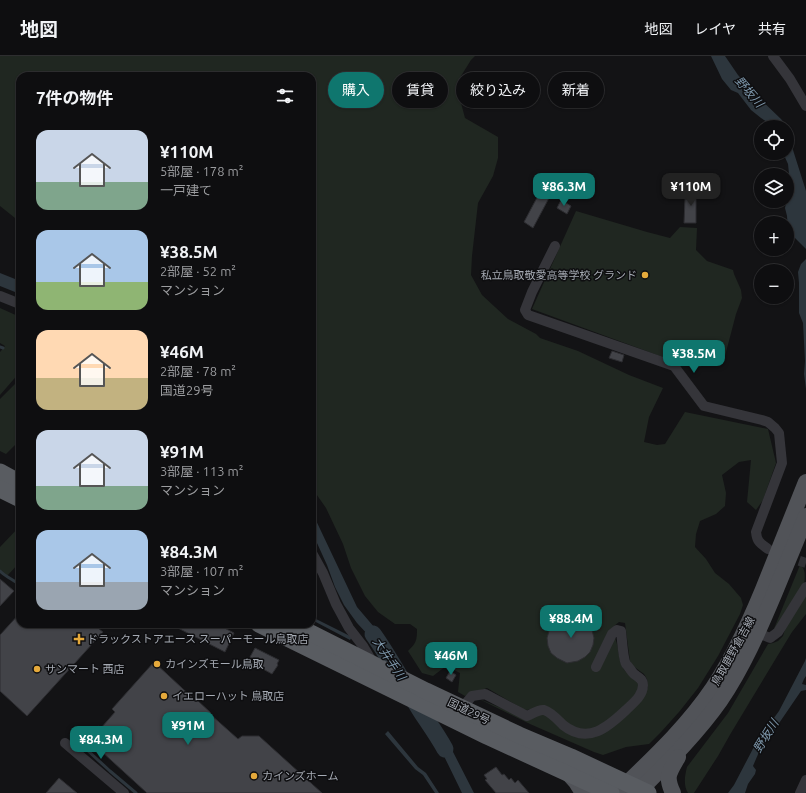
<!DOCTYPE html>
<html lang="ja">
<head>
<meta charset="utf-8">
<style>
	:root { --surface:#0e0e10; --page:#1c1c1e; --text:#f1f3f6; --muted:#9b9c9f; --line:#2e2e30; --accent:#0f766e }
	body { margin:0; font-family:Ubuntu,"Noto Sans JP",sans-serif; background:var(--page); color:var(--text); height:100vh; display:flex; flex-direction:column; font-size:15px; white-space:nowrap }
	* { box-sizing:border-box; margin:0 }
	p { font-size:13px; color:var(--muted) }
	.icon { flex:none; width:22px; height:22px; fill:none; stroke:currentColor; stroke-width:2; stroke-linecap:round; stroke-linejoin:round }
	.map { position:relative; flex:1; overflow:hidden }
	.sheet { position:absolute; left:16px; top:16px; width:300px; height:556px; display:flex; flex-direction:column; background:var(--surface); border-radius:12px; box-shadow:0 1px 3px #0004,0 0 0 1px var(--line) }
	.sheet>* { flex:none }
	.guide { position:absolute; left:328px; top:16px; width:380px; height:36px; display:flex; gap:8px }
	.controls { position:absolute; left:754px; top:64px; display:grid; gap:8px }
	.controls a { display:grid; place-items:center; width:40px; height:40px; border-radius:50%; background:var(--surface); box-shadow:0 1px 3px #0004,0 0 0 1px var(--line); font-size:20px }
	.price { position:absolute; translate:-50% -34px; padding:0 9px; border-radius:8px; background:var(--accent); color:#fff; font-size:13px; line-height:26px; filter:drop-shadow(0 1px 2px #0008) }
	.price::after { content:''; position:absolute; left:50%; top:24px; width:12px; height:9px; margin-left:-6px; background:inherit; clip-path:polygon(0 0,100% 0,50% 100%) }
	.price.active { background:#222; color:#fff }
	ul { padding:0; list-style:none }
	li { display:flex; align-items:center; gap:12px; height:100px; padding:0 20px }
	li span { display:grid; place-items:center; flex:none; width:112px; height:80px; border-radius:12px; color:#555 }
	li>.icon { margin-inline-start:auto }
	span .icon { width:48px; height:48px; fill:#fffc; stroke-width:1 }
	li b { font-size:17px }
	h2 { display:flex; justify-content:space-between; align-items:center; height:48px; padding:0 20px; font-size:17px }
	.chip { padding:0 14px; border-radius:18px; background:var(--surface); box-shadow:0 1px 3px #0004,0 0 0 1px var(--line); font-size:14px; line-height:36px }
	.chip.active { background:var(--accent); color:#fff }
	header { display:flex; align-items:center; gap:24px; box-sizing:border-box; height:56px; padding:0 20px; background:var(--surface); border-bottom:1px solid var(--line) }
	header strong { font-size:19px }
	nav { display:flex; gap:22px; margin-inline-start:auto; font-size:14px }
	.map>svg:first-child { display:block }
	.green { fill:#202721 }
	.water { fill:#2d363d }
	.lines { fill:none; stroke-linecap:round; stroke-linejoin:round }
	.stream { stroke:#2d363d; stroke-width:3 }
	.river { stroke:#2d363d; stroke-width:17 }
	.building { fill:#424348; stroke:#2d2d31 }
	.minor-tunnel { stroke:#303135; stroke-width:10; stroke-dasharray:10 5; stroke-linecap:butt }
	.minor { stroke:#35353a; stroke-width:10 }
	.primary { stroke:#515358; stroke-width:16 }
	.trunk { stroke:#595c61; stroke-width:17 }
	.poi-dot { fill:#e5a93b; stroke:#0e0e10; stroke-width:1.5 }
	.labels { text-anchor:middle; stroke-width:3; stroke-linejoin:round; paint-order:stroke }
	.poi-label { font-size:11px; fill:#a6abb4; stroke:#0e0e10; text-anchor:start }
	.street-label { font-size:11px; fill:#a6abb4; stroke:#0e0e10 }
	.water-label { font-size:12px; font-style:italic; fill:#7f99ad; stroke:#0e0e10 }
</style>
</head>
<body>
<header>
<strong>地図</strong>
<nav><a>地図</a><a>レイヤ</a><a>共有</a></nav>
</header>
<div class="map">
<svg width="806" height="737" viewBox="0 0 806 737">
	<rect width="100%" height="100%" fill="#131315"/>
	<g class="green">
		<path d="M0,0H475L471,4L456,28L465,62L498,81V102L493,120L478,147L472,200L471,219L482,239L508,263L536,278L540,282L578,295L629,319L663,332L649,361L644,386L657,389L665,388L685,356L768,373L776,407L763,444L756,454L747,446L751,404L739,406L722,419L726,437L725,450L716,458L700,465L696,478L695,491L706,503L715,517L729,528L741,542L743,549L740,558L718,600L698,632L679,656L661,676L649,688L626,691L603,699L594,696L530,668L477,642L530,664L540,657L594,681L648,632L647,623L644,618L633,610L630,605L625,567L619,566L614,570L607,579H614C619,590 618,601 622,610C626,618 632,619 637,626C639,628 639,632 639,635L608,666L593,673H576L540,651L527,654L523,653L487,632L465,640L458,636L460,617L446,610L433,620L422,617L408,595C416,587 417,585 417,573L410,568H395L378,556L365,540L351,512L343,488L326,452L312,432V20H20V166L0,150Z"/>
		<polygon points="576,155 647,176 670,182 680,171 697,172 696,194 707,205 733,214 734,218 741,234 742,242 736,258 725,300 719,304 699,311 679,307 532,253"/>
		<polygon points="0,252 20,261 20,316 0,339 0,296 5,290 0,287"/>
		<polygon points="20,323 20,384 6,398 0,395 0,343"/>
		<polygon points="20,470 20,506 6,521 0,517 0,491"/>
		<path d="M800,509C806,512 805,522 804,529L773,575Z"/>
		<path d="M806,537V558L792,576L778,599L731,677L718,700L694,737H688C683,729 685,719 687,711L728,657L768,588L773,587L778,585L783,580L786,570Z"/>
	</g>
	<g class="water">
		<polygon points="711,0 725,0 738,19 754,37 782,64 784,71 773,71 772,69 761,62 751,54 738,37 731,34 722,23"/>
		<polygon points="787,78 793,94 806,135 806,193 790,177 788,174 787,160 785,152 790,128 788,108 783,97 787,97"/>
		<polygon points="806,203 806,333 804,318 805,305 803,267 799,257 799,227 798,216 801,208"/>
		<polygon points="0,217 20,225 20,238 0,230"/>
		<polygon points="312,456 357,551 380,578 391,596 380,597 371,582 357,567 344,549 335,531 327,509 312,476"/>
		<polygon points="312,561 352,581 350,584 312,564"/>
		<polygon points="806,602 806,620 804,623 802,628 806,629 806,634 801,635 771,679 759,696 753,710 756,714 755,718 748,728 745,737 728,737 734,729 757,685 779,655 805,605"/>
		<polygon points="439,672 451,692 474,737 462,737 443,698 428,673"/>
		<polygon points="388,675 418,711 426,717 439,737 435,737 423,719 415,713 385,678"/>
	</g>
	<g class="lines">
		<g class="stream">
			<polyline points="0,291 3,292"/>
			<path d="M0,515C6,521 14,524 20,529"/>
			<polyline points="73,681 110,715 136,737"/>
		</g>
		<path class="river" d="M373,578C391,603 405,631 422,657C430,669 438,680 445,693"/>
	</g>
	<g class="building">
		<polygon points="689,132 696,132 696,167 684,167 685,143 689,143"/>
		<polygon points="540,136 549,142 533,172 524,166"/>
		<polygon points="561,144 571,150 567,158 557,152"/>
		<polygon points="612,295 624,299 622,306 609,302"/>
		<polygon points="0,523 14,535 0,550"/>
		<polygon points="20,557 20,568 103,568 99,573 103,576 27,660 0,635 0,579"/>
		<polygon points="574,559 582,562 588,567 592,574 594,582 593,589 590,596 585,601 578,605 567,607 557,602 551,597 548,590 547,582 549,575 553,568 559,562 566,560"/>
		<polygon points="170,568 217,568 234,577 225,596"/>
		<polygon points="255,592 279,604 277,608 278,609 272,618 254,608 255,607 252,606 254,603 250,601"/>
		<polygon points="154,606 196,645 197,644 211,657 210,658 238,683 242,680 259,680 322,737 147,737 89,684 90,683 88,681 98,670 101,672 115,656 112,653"/>
		<polygon points="450,615 456,619 452,626 446,622"/>
		<polygon points="496,711 502,719 504,718 509,724 511,722 515,727 518,724 529,737 496,737 485,724 487,723 484,719"/>
		<polygon points="59,722 77,737 46,737"/>
	</g>
	<g class="lines">
		<polyline class="minor-tunnel" points="785,500 806,507"/>
		<g class="minor">
			<polyline points="773,0 790,23 806,50"/>
			<path d="M555,190L532,236L525,254L528,259L674,310L704,350L762,364L768,366L775,372L779,377L782,407L756,476C757,486 760,487 768,493"/>
			<polyline points="0,240 20,248"/>
			<polyline points="312,497 323,517 336,548 349,572 363,590 373,607"/>
			<polyline points="758,577 770,582 778,576 806,531"/>
			<path d="M462,652L472,640L485,638L527,660C533,658 538,653 544,654C551,656 558,664 563,669C588,689 608,671 626,654C633,647 643,640 643,629C643,623 638,621 634,618C631,615 629,611 626,608C623,603 622,583 621,575L617,574L612,578L596,611"/>
			<polyline points="65,687 124,737"/>
			<polyline points="800,737 806,724"/>
		</g>
		<g class="primary">
			<polyline points="568,717 576,726 583,737"/>
			<path d="M617,737C651,704 686,672 713,632C737,596 754,557 770,516C782,486 794,456 806,426"/>
			<path d="M637,737C666,708 696,679 720,645C743,611 759,574 775,536C785,511 796,486 806,460"/>
			<path d="M673,737C665,720 669,717 678,701"/>
		</g>
		<g class="trunk">
			<polyline points="0,416 20,427"/>
			<polyline points="0,433 20,443"/>
			<polyline points="259,568 487,680 611,737"/>
			<polyline points="293,568 426,635 519,679 571,701 648,737"/>
		</g>
	</g>
	<g class="poi-dot">
		<circle cx="645" cy="219" r="4"/>
		<path d="M77 577h4v4h4v4h-4v4h-4v-4h-4v-4h4z"/>
		<circle cx="157" cy="608" r="4"/>
		<circle cx="37" cy="613" r="4"/>
		<circle cx="164" cy="640" r="4"/>
		<circle cx="254" cy="720" r="4"/>
	</g>
	<g class="labels">
		<g class="poi-label">
			<text x="637" y="223" text-anchor="end">私立鳥取敬愛高等学校 グランド</text>
			<text x="87" y="587">ドラックストアエース スーパーモール鳥取店</text>
			<text x="165" y="612">カインズモール鳥取</text>
			<text x="45" y="617">サンマート 西店</text>
			<text x="172" y="644">イエローハット 鳥取店</text>
			<text x="262" y="724">カインズホーム</text>
		</g>
		<g class="street-label">
			<text transform="translate(733 595) rotate(-61)" y="4">鳥取鹿野倉吉線</text>
			<text transform="translate(469 655) rotate(26)" y="4">国道29号</text>
		</g>
		<g class="water-label">
			<text transform="translate(749 36) rotate(49)" y="4">野坂川</text>
			<text transform="translate(389 603) rotate(56)" y="4">大井手川</text>
			<text transform="translate(766 680) rotate(-58)" y="4">野坂川</text>
		</g>
	</g>
</svg>
<div class="controls">
<a><svg class="icon" aria-label="locate" viewBox="0 0 24 24"><circle cx="12" cy="12" r="6"/><path d="M12 2v4M12 18v4M2 12h4M18 12h4"/></svg></a>
<a><svg class="icon" aria-label="layers" viewBox="0 0 24 24"><path d="M12 4l9 5-9 5-9-5zM3 14l9 5 9-5"/></svg></a>
<a>+</a>
<a>−</a>
</div>
<b class="price" style="left:564px;top:151px">¥86.3M</b>
<b class="price active" style="left:691px;top:151px">¥110M</b>
<b class="price" style="left:694px;top:318px">¥38.5M</b>
<b class="price" style="left:571px;top:583px">¥88.4M</b>
<b class="price" style="left:451px;top:620px">¥46M</b>
<b class="price" style="left:188px;top:690px">¥91M</b>
<b class="price" style="left:101px;top:704px">¥84.3M</b>
<div class="guide">
<a class="chip active">購入</a>
<a class="chip">賃貸</a>
<a class="chip">絞り込み</a>
<a class="chip">新着</a>
</div>
<section class="sheet">
<h2>7件の物件<svg class="icon" aria-label="filters" viewBox="0 0 24 24"><path d="M4 7h16M4 17h16"/><circle cx="9" cy="7" r="2"/><circle cx="15" cy="17" r="2"/></svg></h2>
<ul>
<li><span style="background:linear-gradient(#c9d6e8 65%,#7fa58c 0)"><svg class="icon" aria-label="home" viewBox="0 0 24 24"><path d="M3 11l9-7 9 7M6 9v11h12V9"/></svg></span><div><b>¥110M</b><p>5部屋 · 178 m²</p><p>一戸建て</p></div></li>
<li><span style="background:linear-gradient(#a9c7e8 65%,#8fb573 0)"><svg class="icon" aria-label="home" viewBox="0 0 24 24"><path d="M3 11l9-7 9 7M6 9v11h12V9"/></svg></span><div><b>¥38.5M</b><p>2部屋 · 52 m²</p><p>マンション</p></div></li>
<li><span style="background:linear-gradient(#ffd9b3 60%,#c2b280 0)"><svg class="icon" aria-label="home" viewBox="0 0 24 24"><path d="M3 11l9-7 9 7M6 9v11h12V9"/></svg></span><div><b>¥46M</b><p>2部屋 · 78 m²</p><p>国道29号</p></div></li>
<li><span style="background:linear-gradient(#c9d6e8 70%,#7fa58c 0)"><svg class="icon" aria-label="home" viewBox="0 0 24 24"><path d="M3 11l9-7 9 7M6 9v11h12V9"/></svg></span><div><b>¥91M</b><p>3部屋 · 113 m²</p><p>マンション</p></div></li>
<li><span style="background:linear-gradient(#a9c7e8 65%,#9aa5b1 0)"><svg class="icon" aria-label="home" viewBox="0 0 24 24"><path d="M3 11l9-7 9 7M6 9v11h12V9"/></svg></span><div><b>¥84.3M</b><p>3部屋 · 107 m²</p><p>マンション</p></div></li>
</ul>
</section>
</div>
</body>
</html>
